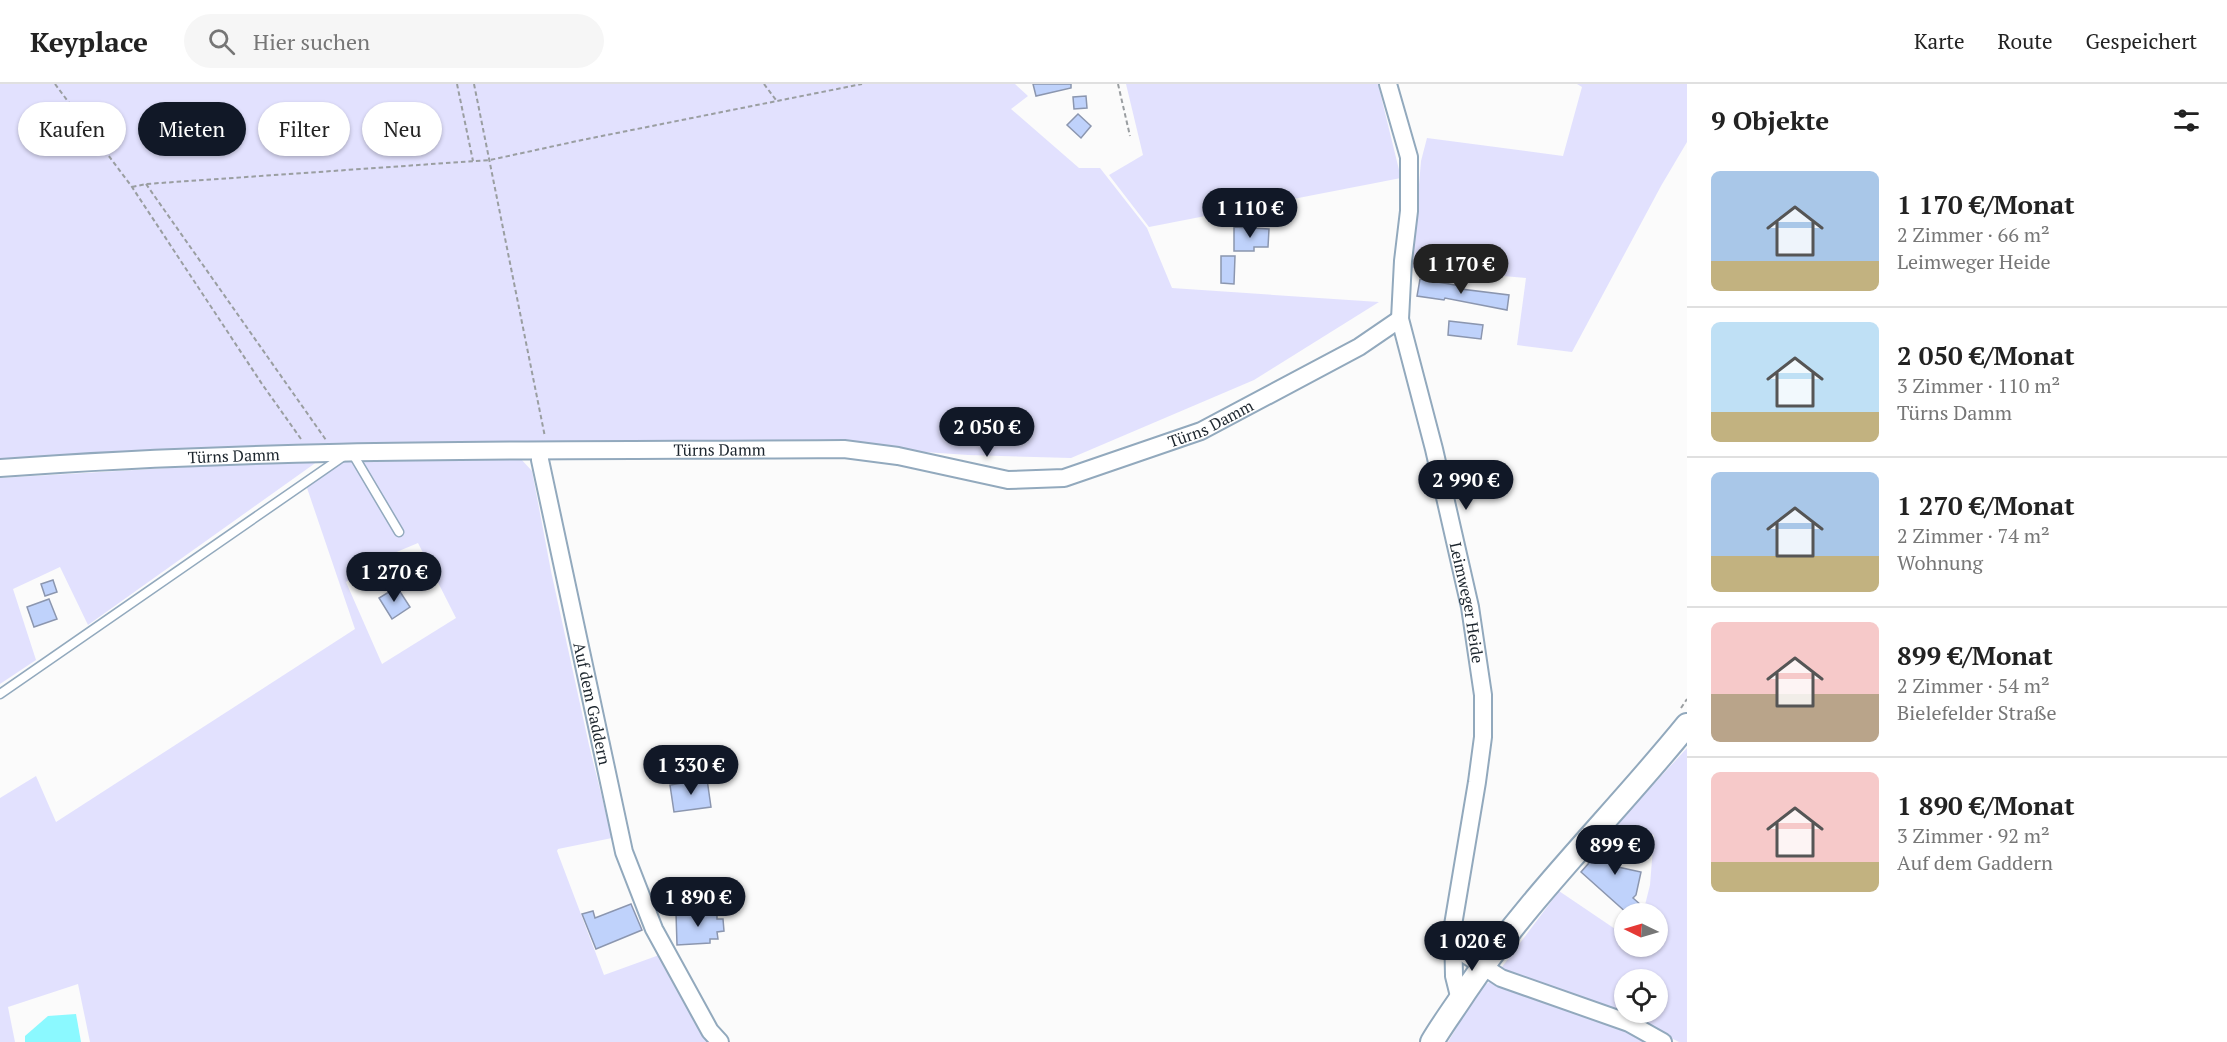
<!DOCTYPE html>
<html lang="de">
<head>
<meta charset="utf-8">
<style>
	:root { --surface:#fff; --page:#f6f6f6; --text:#222; --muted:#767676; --line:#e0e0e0; --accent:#111827 }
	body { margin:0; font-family:"PT Serif",serif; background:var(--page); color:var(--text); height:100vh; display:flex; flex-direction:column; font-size:22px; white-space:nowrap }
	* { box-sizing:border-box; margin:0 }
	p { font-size:20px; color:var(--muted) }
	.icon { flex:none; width:33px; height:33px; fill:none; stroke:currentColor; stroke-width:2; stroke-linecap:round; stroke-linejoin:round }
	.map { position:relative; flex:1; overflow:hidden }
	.drawer { display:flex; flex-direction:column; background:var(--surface); width:540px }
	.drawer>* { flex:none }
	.hud { position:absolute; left:18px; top:18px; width:570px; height:54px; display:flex; gap:12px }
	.needle { width:39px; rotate:275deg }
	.controls { position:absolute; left:1614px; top:819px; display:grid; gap:12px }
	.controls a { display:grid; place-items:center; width:54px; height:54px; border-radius:50%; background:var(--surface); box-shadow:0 2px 4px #0004; font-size:30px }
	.price { position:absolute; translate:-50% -51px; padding:0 14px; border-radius:21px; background:var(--accent); color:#fff; font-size:20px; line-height:39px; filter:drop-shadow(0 2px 3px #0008) }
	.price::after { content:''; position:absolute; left:50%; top:36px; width:18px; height:14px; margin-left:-9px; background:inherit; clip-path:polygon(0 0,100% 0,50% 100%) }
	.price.on { background:#222; color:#fff }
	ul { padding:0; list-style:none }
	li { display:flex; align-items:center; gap:18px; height:150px; padding:0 24px }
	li+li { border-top:2px solid var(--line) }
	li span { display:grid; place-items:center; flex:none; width:168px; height:120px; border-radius:9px; color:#555 }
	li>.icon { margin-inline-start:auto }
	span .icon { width:72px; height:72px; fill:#fffc; stroke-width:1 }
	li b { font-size:26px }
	h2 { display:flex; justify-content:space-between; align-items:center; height:72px; padding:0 24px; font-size:26px }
	.chip { padding:0 21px; border-radius:27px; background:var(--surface); box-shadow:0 2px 4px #0004; font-size:21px; line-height:54px }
	.chip.on { background:var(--accent); color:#fff }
	header { display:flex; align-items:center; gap:36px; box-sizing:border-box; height:84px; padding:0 30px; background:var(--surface); border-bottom:2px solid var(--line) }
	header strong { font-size:28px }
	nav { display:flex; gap:33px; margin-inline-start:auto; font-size:21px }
	.search { width:420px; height:54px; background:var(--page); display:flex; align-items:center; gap:15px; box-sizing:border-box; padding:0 21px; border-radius:33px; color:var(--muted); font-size:22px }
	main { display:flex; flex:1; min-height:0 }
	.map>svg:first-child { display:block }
	.green { fill:#e2e1fe; fill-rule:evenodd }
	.water { fill:#8bf9ff }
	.building { fill:#bfd2fb; stroke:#8b96af; stroke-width:1.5 }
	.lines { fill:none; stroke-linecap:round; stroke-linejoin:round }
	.lane-casing { stroke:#92a9bd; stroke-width:11 }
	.street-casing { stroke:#92a9bd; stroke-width:20 }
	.secondary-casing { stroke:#92a9bd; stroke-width:26 }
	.path { stroke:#9a9ea1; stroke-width:2; stroke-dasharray:4.5 3; stroke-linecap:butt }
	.lane { stroke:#fff; stroke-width:8 }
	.street { stroke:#fff; stroke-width:16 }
	.secondary { stroke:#fff; stroke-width:22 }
	.labels { text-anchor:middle; stroke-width:5; stroke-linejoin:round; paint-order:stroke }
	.street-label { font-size:16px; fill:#1c252d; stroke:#fff }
</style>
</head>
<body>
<header>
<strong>Keyplace</strong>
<div class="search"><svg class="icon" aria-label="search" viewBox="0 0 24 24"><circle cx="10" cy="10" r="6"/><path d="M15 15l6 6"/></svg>Hier suchen</div>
<nav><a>Karte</a><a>Route</a><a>Gespeichert</a></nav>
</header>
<main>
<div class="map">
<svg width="1687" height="958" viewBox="0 0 1687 958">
	<rect width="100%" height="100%" fill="#fbfbfb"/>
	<g class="green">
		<polygon points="0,0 1015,0 1028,12 1011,25 1079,84 1100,84 1147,144 1172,204 1379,218 1254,296 1071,374 968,371 779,358 682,357 447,359 0,378"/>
		<polygon points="1126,0 1378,0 1401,94 1149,143 1109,91 1143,71"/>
		<polygon points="1577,0 1687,0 1687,58 1661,102 1572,268 1517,261 1526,194 1412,184 1421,77 1427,54 1563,72 1582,3"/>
		<path d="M520,374L532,387L551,487L589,661L612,754L558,765L557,767L604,891L662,870L713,958H90L78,900L8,923L15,958H0V714L36,692L56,738L355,545L306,401L345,375ZM418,459L456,534L382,580L346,498L375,477Z"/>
		<polygon points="321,375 88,541 60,483 13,505 36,576 0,600 0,394"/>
		<path d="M1687,664V958H1679L1625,931L1499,887L1559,807L1624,851V862H1658V830L1643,829L1650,801L1654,751L1617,740ZM1624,896H1658V928H1624Z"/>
		<polygon points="1491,897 1623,942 1653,958 1448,958 1480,904"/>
	</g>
	<polygon class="water" points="76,930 81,958 25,958 25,952 48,932"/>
	<g class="building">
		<polygon points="1033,0 1071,0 1071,4 1036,12"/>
		<polygon points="1086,12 1087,24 1074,25 1073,13"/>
		<polygon points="1078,30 1091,42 1081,54 1067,41"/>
		<polygon points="1234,143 1269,145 1268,163 1254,163 1254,167 1234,167"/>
		<polygon points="1221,172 1235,172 1234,200 1221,199"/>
		<polygon points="1420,195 1461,202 1461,205 1509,211 1507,226 1445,214 1444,216 1417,212"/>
		<polygon points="1449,237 1483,241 1481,255 1448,251"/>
		<polygon points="53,496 57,508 45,512 41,500"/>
		<polygon points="397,503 410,523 392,535 379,514"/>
		<polygon points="49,515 57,535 34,543 27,523"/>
		<polygon points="707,695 711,723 674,728 670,701"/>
		<polygon points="1611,754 1630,771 1618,783 1641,788 1636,811 1633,814 1641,821 1634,830 1628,830 1581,788"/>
		<polygon points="671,801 677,818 658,822 654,805"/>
		<polygon points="631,820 642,846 596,865 582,830 593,827 595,834"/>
		<polygon points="717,828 717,835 723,835 724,847 717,848 718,855 710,855 710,859 677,861 676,829"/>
	</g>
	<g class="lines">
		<g class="lane-casing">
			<polyline id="lane" points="0,610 351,367 399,448"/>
		</g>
		<g class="street-casing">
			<g id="street">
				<path id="s1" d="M1388,0L1409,73V127L1403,177L1400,235L1434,365L1470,523L1483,611V653L1477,698L1453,841L1454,892L1460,916"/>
				<path id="s2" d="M540,367V376L624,768L654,845L710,947L720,958"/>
				<path id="s3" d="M0,384C281,363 562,367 844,365L898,372L1008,396L1064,394L1201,347L1359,263L1400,235"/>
				<polyline points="1454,863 1501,894 1629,939 1663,958"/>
			</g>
		</g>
		<g class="secondary-casing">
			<path id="secondary" d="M1432,958C1442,941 1454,925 1465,908C1530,812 1614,731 1687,641"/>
		</g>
		<g class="path">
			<polyline points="55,0 132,103 262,300 301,355"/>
			<polyline points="457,0 473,77"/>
			<polyline points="474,0 545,353"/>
			<polyline points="764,0 776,16"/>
			<polyline points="1118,0 1130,52"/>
			<polyline points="146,100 326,356"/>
			<polyline points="132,103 146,100 490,76 582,56 862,0"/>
			<polyline points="1681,624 1687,615"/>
		</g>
		<use href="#lane" class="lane"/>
		<use href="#street" class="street"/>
		<use href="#secondary" class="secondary"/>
	</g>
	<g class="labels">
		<g class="street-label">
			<text dy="6" stroke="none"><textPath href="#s3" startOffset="1224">Türns Damm</textPath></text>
			<text dy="6" stroke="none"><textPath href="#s3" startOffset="720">Türns Damm</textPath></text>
			<text dy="6" stroke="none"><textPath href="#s3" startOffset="234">Türns Damm</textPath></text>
			<text dy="6" stroke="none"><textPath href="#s1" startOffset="530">Leimweger Heide</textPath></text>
			<text dy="6" stroke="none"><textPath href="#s2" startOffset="258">Auf dem Gaddern</textPath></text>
		</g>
	</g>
</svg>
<div class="controls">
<a><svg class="needle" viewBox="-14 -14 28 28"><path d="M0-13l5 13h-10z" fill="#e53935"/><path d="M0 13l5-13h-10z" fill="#767676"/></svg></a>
<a><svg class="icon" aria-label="locate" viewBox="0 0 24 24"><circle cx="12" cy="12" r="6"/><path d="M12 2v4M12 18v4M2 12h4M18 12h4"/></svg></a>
</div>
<b class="price" style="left:1250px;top:155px">1 110 €</b>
<b class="price on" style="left:1461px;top:211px">1 170 €</b>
<b class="price" style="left:987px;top:374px">2 050 €</b>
<b class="price" style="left:1466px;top:427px">2 990 €</b>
<b class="price" style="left:394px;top:519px">1 270 €</b>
<b class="price" style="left:691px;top:712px">1 330 €</b>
<b class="price" style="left:1615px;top:792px">899 €</b>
<b class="price" style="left:698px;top:844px">1 890 €</b>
<b class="price" style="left:1472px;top:888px">1 020 €</b>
<div class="hud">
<a class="chip">Kaufen</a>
<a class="chip on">Mieten</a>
<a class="chip">Filter</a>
<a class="chip">Neu</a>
</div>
</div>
<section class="drawer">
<h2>9 Objekte<svg class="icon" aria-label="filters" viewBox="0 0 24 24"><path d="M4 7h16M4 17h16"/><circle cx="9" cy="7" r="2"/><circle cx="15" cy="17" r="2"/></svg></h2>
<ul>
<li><span style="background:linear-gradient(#a9c7e8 75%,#c2b280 0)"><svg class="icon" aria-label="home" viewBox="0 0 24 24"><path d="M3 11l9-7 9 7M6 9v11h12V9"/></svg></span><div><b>1 170 €/Monat</b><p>2 Zimmer · 66 m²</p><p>Leimweger Heide</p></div></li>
<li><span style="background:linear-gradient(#bfe0f5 75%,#c2b280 0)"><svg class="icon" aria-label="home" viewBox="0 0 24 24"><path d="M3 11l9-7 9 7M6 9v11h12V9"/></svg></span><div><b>2 050 €/Monat</b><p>3 Zimmer · 110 m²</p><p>Türns Damm</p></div></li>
<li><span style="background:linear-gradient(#a9c7e8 70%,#c2b280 0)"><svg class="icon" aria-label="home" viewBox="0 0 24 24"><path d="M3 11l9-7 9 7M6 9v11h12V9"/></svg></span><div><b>1 270 €/Monat</b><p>2 Zimmer · 74 m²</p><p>Wohnung</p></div></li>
<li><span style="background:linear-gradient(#f6c9c9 60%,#b9a48a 0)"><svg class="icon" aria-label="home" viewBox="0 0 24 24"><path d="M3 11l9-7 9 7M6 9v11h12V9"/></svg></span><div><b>899 €/Monat</b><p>2 Zimmer · 54 m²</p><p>Bielefelder Straße</p></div></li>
<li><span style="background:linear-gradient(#f6c9c9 75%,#c2b280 0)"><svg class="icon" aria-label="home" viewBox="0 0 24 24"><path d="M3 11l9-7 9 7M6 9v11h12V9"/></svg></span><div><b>1 890 €/Monat</b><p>3 Zimmer · 92 m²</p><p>Auf dem Gaddern</p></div></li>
</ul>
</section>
</main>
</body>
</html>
